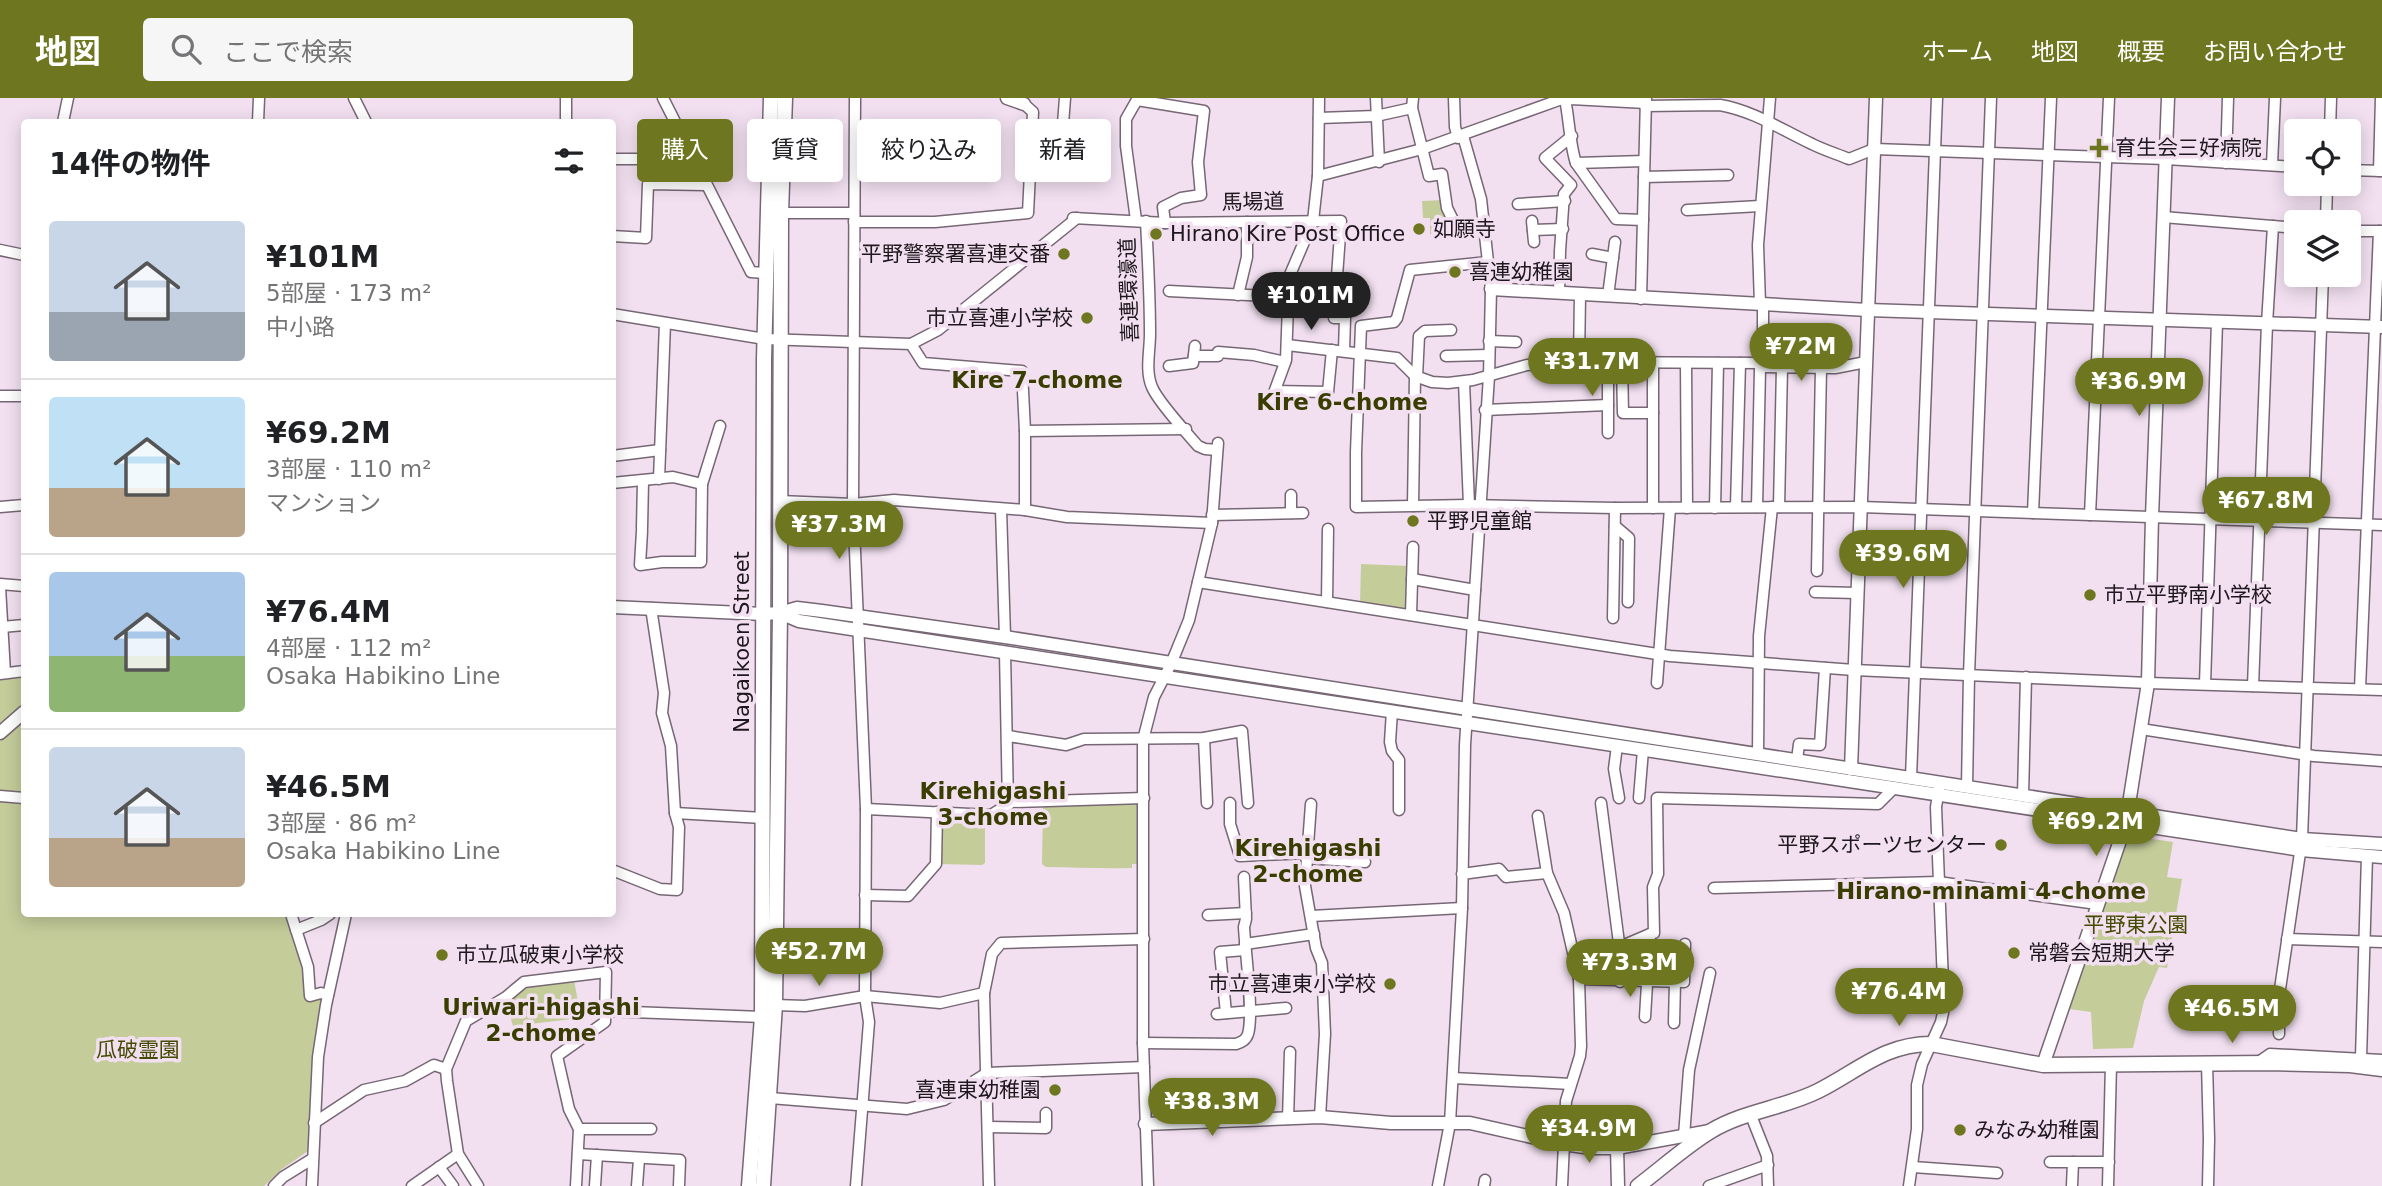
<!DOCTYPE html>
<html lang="ja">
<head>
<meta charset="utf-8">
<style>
	:root { --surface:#fff; --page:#f6f6f6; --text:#202124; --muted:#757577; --line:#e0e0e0; --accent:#6e761f }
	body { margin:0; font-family:"DejaVu Sans","Noto Sans JP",sans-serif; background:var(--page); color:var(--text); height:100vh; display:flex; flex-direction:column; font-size:26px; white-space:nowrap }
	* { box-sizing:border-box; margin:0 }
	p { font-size:23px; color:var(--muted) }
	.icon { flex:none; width:38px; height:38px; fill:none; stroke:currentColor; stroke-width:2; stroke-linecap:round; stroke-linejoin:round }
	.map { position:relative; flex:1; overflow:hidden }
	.panel { position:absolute; left:21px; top:21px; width:595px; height:798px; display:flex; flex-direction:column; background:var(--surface); border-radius:7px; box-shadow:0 4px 18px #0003 }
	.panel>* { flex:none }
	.guide { position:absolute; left:637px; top:21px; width:665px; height:63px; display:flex; gap:14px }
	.buttons { position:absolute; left:2284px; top:21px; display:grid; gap:14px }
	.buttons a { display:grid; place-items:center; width:77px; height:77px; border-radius:7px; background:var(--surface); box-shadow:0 4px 18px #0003; font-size:35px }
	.price { position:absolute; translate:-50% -60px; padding:0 16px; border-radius:24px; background:var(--accent); color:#fff; font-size:23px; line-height:46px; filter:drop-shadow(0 2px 4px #0008) }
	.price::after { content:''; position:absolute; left:50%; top:42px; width:21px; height:16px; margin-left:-10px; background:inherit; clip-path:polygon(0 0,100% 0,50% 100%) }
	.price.active { background:#222; color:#fff }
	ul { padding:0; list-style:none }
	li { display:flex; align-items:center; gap:21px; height:175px; padding:0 28px }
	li+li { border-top:2px solid var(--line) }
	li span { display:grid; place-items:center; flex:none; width:196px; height:140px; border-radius:7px; color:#555 }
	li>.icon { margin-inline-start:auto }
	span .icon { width:84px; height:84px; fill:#fffc; stroke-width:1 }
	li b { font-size:30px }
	h2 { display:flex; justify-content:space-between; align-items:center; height:84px; padding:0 28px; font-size:30px }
	.tag { padding:0 24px; border-radius:7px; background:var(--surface); box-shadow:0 4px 18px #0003; font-size:24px; line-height:63px }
	.tag.active { background:var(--accent); color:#fff }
	header { display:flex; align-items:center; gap:42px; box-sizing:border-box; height:98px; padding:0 35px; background:var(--accent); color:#fff }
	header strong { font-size:33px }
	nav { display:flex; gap:38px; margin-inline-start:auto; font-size:24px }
	.search { width:490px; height:63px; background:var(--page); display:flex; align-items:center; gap:18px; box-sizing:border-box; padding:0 24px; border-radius:7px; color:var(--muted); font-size:26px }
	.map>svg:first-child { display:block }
	.green { fill:#c4cc9a }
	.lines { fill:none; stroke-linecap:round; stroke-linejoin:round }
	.minor-casing { stroke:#776775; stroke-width:13 }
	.tertiary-casing { stroke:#776775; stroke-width:15 }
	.secondary-casing { stroke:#776775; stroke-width:17 }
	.minor { stroke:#fff; stroke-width:10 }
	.tertiary { stroke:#fff; stroke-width:12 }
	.secondary { stroke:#fff; stroke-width:14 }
	.poi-dot { fill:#6e761f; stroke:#f2e0f0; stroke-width:2.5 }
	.labels { text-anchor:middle; stroke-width:7; stroke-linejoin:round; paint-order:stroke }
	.poi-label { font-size:21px; fill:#1e171d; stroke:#f2e0f0; text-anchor:start }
	.street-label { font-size:21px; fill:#1e171d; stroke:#f2e0f0 }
	.park-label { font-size:21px; fill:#454b02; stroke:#f2e0f0 }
	.neighbourhood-label { font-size:23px; font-weight:bold; fill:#393e00; stroke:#f2e0f0 }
</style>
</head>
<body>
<header>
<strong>地図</strong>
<div class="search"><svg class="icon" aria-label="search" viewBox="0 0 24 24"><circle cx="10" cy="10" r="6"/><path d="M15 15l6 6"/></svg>ここで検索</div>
<nav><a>ホーム</a><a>地図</a><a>概要</a><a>お問い合わせ</a></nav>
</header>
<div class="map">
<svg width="2382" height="1088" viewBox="0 0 2382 1088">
	<rect width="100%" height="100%" fill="#f2e0f0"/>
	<g class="green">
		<polygon points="1444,102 1453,126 1453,136 1430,136 1430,120 1423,120 1422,103"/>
		<polygon points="1361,466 1410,468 1408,513 1360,506"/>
		<polygon points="24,577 24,816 288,816 305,868 308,900 324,900 315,937 308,1053 282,1071 264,1088 0,1088 0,579"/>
		<path d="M1136,705L1140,709V766H1132V770C1103,771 1075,769 1046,769L1042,766L1043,708Z"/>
		<polygon points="942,719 985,721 985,765 982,767 938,766"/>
		<polygon points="2132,738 2173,744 2167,779 2182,781 2167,870 2159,869 2144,903 2133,950 2093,951 2091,914 2069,911 2080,868 2128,739"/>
		<polygon points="574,882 581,920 513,928 506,904 525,886"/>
	</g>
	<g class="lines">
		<g class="minor-casing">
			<g id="minor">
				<polyline points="354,0 366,24"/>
				<polyline points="566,0 566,24"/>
				<polyline points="663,0 751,174 765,175"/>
				<polyline points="855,0 853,406 866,711 865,898 869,924 856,1088"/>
				<polyline points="1376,0 1379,64"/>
				<polyline points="1413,0 1412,10 1429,78 1442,76 1447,110 1454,124"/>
				<polyline points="1454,0 1455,29 1458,40"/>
				<path d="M1565,1C1569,20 1570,48 1576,65L1616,121L1643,122"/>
				<polyline points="1137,2 1204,13 1198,64 1201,97 1181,100 1163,109 1165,125"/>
				<path d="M1645,8L1720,7C1754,13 1782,32 1812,46C1824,52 1837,56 1849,61L1874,51L2166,61L2296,69"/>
				<polyline points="1319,20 1376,18 1412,10"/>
				<polyline points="63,24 68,0"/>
				<polyline points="258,24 259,0"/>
				<polyline points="1063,26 1065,0"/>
				<polyline points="2330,33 2331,0"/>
				<polyline points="612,61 694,61"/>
				<polyline points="1576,65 1644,63"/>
				<polyline points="2226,65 2228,0"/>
				<polyline points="2272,67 2275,0"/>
				<polyline points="2348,72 2382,73"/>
				<polyline points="2379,73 2381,0"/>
				<polyline points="1318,78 1422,51 1559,2 1571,1 1646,5"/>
				<polyline points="1644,79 1728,77"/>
				<polyline points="1518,106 1565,103"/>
				<polyline points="1687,112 1760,108"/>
				<polyline points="781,115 854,115"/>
				<polyline points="2163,119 2296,130"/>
				<polyline points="1073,120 1165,125 1341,123 1334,220 1345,220 1344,253"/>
				<polyline points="1136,122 1126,48 1126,21 1138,0"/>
				<path d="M1146,123C1148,161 1150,198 1150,236C1150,253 1145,273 1152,289C1158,304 1186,334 1198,348L1205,351L1217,352"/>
				<polyline points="1532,123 1534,144"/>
				<polyline points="854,124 935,124 1028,115 1033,14 1024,6"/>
				<polyline points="2326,124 2327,86"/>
				<polyline points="1533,132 1563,131"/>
				<polyline points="2348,133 2382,133"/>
				<polyline points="612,138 646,140 648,86 706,87"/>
				<polyline points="0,152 24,157"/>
				<polyline points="1592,156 1613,160"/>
				<polyline points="1488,164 1410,172 1397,220 1394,224 1361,228 1356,354 1356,409 1469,407 1615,410 1861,409 2382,427"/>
				<polyline points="1169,193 1288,199"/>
				<polyline points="1559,195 1560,153 1564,96 1571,87 1545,60 1572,38"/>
				<polyline points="1238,197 1247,159 1247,124"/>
				<polyline points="1608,198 1615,144"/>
				<polyline points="1641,201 1646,0"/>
				<polyline points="1760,206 1758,147 1770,0"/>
				<polyline points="612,216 765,241 911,246 938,232 1077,120"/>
				<polyline points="1489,243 1516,244"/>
				<polyline points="911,246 923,265 1022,273 1025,333 1025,412"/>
				<polyline points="1287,247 1397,260 1415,278 1432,284 1448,285 1473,282 1527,267 1579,264 1763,265"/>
				<polyline points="1218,254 1254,257 1285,264"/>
				<polyline points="1194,258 1218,258"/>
				<polyline points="1446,258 1489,257"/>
				<polyline points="1579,264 1580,196"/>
				<polyline points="1608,264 1608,335"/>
				<polyline points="1686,265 1687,410"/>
				<polyline points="1622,266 1623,315 1653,315"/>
				<polyline points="1169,268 1193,265 1195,248"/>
				<polyline points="1763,269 1835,270 1866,264"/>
				<polyline points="1417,279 1419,238 1425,233 1451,232"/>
				<polyline points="1464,284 1469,407"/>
				<polyline points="1275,293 1328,294 1332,252"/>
				<polyline points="0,298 24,298"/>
				<polyline points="1271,303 1286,262 1289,179 1313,123 1318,78 1319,0"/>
				<polyline points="1485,312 1608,307"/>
				<polyline points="1025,333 1186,331"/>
				<polyline points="612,358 660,352"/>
				<polyline points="659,381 665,225"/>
				<polyline points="612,385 673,379 702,386"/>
				<polyline points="779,403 853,406 894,402 1025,412 1067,419 1212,425"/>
				<polyline points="1413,408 1415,278"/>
				<polyline points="0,409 24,407"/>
				<polyline points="1736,409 1740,265"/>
				<polyline points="1757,409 1760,271 1763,269 1763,206"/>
				<polyline points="1779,409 1782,269"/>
				<polyline points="1653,410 1653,265"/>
				<polyline points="1715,410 1718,265"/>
				<polyline points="1001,411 1005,539"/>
				<polyline points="1291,415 1291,397"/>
				<polyline points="2033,415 2051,0"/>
				<polyline points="1212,417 1303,415"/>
				<polyline points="2090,417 2109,0"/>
				<polyline points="1615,428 1629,440 1628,504"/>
				<polyline points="642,430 643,383"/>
				<polyline points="642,433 640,467 662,464 701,464 702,386 720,328"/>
				<polyline points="1817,473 1821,270"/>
				<polyline points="1412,481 1475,492"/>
				<polyline points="1198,484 1670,558 1854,572 2148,585 2382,592"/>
				<polyline points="0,486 24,488"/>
				<polyline points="0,489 5,575"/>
				<polyline points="1815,494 1857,495"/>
				<polyline points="1327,504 1328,431"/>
				<polyline points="1411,517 1413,449"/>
				<polyline points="1613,520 1615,410"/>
				<polyline points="2,529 24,527"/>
				<polyline points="1005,554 1008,707"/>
				<polyline points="0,576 24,573"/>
				<polyline points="1657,585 1670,410"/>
				<polyline points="2205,586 2217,224"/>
				<polyline points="2253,588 2267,226 2273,128"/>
				<polyline points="2360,591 2379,133"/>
				<polyline points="1392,613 1390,644 1392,653 1399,662 1399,712"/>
				<polyline points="2141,631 2314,658 2382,663"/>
				<polyline points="1008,638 1066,647 1084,641 1204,640 1242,633 1248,705"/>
				<polyline points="1204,640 1207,705"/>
				<polyline points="1617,648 1614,671 1619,700"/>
				<polyline points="1758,656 1759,538 1772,409"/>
				<polyline points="1797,662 1799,646 1820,647 1825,570"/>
				<polyline points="1911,680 1937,0"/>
				<polyline points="1967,689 1969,577 1991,0"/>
				<polyline points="2023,697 2026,579"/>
				<polyline points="0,698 24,700"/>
				<polyline points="1639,700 1643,652"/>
				<polyline points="1230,705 1230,726 1240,758 1307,755"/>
				<polyline points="1601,705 1620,853 1620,884"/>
				<polyline points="1311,706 1305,788 1316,850 1322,865 1325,936 1320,1019"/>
				<polyline points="866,711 991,717 1012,704 1144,700"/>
				<polyline points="675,715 763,720"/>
				<polyline points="1538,718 1547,775 1564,815 1579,881 1581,948 1580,958 1566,1003 1562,1088"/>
				<polyline points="1306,760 1365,764"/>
				<polyline points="612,772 660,791 677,792 679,729 675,715 671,648 662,615 664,595 651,510"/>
				<polyline points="1462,776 1499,771 1506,779 1547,775"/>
				<polyline points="1714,790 1938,784 2097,806"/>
				<polyline points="865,797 908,798 936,766 937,714"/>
				<polyline points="291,816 308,869 310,898 321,895 328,897"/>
				<polyline points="1208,817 1246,815"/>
				<polyline points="1311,818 1462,810"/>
				<polyline points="296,832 321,822 330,816"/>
				<polyline points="2287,841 2382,844"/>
				<polyline points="1245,846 1314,836"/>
				<polyline points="1575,868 1650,836"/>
				<polyline points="1579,881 1684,884 1685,846"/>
				<polyline points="775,907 805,908 865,898 940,905 984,895"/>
				<polyline points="606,913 762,919"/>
				<polyline points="1226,915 1220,854 1245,852"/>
				<polyline points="1217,916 1286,910"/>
				<polyline points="1645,919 1650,836 1654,835 1653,789 1658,776 1657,700 1878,706 1893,691"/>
				<polyline points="1674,925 1675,884"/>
				<polyline points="2279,936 2279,898 2302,741 2323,177"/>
				<path d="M1143,945L1236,946C1242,944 1246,942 1248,936C1254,916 1245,852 1244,829L1246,821L1244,779"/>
				<polyline points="2361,960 2367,758"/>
				<polyline points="2207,965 2209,1041 2208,1088"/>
				<polyline points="2257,965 2270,956 2382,962"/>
				<polyline points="1453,980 1571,986"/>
				<polyline points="770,1000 907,1011 944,1002 987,975 1144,969"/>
				<polyline points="1750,1015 1767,1058 1768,1088"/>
				<polyline points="1288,1021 1290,954"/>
				<polyline points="314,1025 364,992 405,983 434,967 446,971"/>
				<polyline points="989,1029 1046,1030 1046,1015"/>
				<polyline points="579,1031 651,1031"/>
				<polyline points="1684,1038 1689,972 1710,875"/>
				<polyline points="578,1056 680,1062 679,1088"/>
				<polyline points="2050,1064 2109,1064"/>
				<polyline points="439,1069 453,1088"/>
				<polyline points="1913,1069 1997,1075"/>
				<polyline points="274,1088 283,1079 312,1061"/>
				<polyline points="312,1088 318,959 326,907 346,816"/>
				<polyline points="412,1088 458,1056"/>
				<polyline points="478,1088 458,1056 447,983 446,971 466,923 506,899 524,884 606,874 605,924 557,958 569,1011 579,1031 576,1088"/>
				<polyline points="595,1088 597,1057"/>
				<polyline points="637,1088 639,1061"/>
				<polyline points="989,1088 984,895 992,856 1001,845 1144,841"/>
				<polyline points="1148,1088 1143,945 1143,642 1154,599 1171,566 1189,522 1212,425 1218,345"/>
				<polyline points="1438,1088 1450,1025 1462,810 1465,647 1489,278 1491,191 1481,101 1463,38"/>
				<polyline points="1484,1088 1485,1082"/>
				<polyline points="1709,1088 1768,1067"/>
				<polyline points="1909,1088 1917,1031 1917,987 1922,966 1941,924 1944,910 1936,709 1939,691"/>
				<polyline points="2072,1088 2073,1064"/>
				<polyline points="2108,1088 2111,966"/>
			</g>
		</g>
		<g class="tertiary-casing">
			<g id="tertiary">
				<polyline points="1007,0 1024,6"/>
				<polyline points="1491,191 1868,212 2382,229"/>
				<polyline points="612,509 763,516 780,515 797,510 822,513 1005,539 2302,741 2382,746"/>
				<polyline points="780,515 799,523 2301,752 2382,759"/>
				<polyline points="0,635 24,614"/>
				<polyline points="1851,671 1876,0"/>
				<polyline points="2043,967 2126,725 2148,585 2152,419 2168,0"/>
				<polyline points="1145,1026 1320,1019 1391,1025 1470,1025 1563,1046 1591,1050 1617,1050 1710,1033"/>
				<polyline points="1617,1050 1618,1088"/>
			</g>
		</g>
		<g class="secondary-casing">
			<g id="secondary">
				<polyline points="749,1088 762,919 764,261 771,0"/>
				<polyline points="763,1088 775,907 780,515 781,115 785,0"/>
				<path d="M1638,1088C1662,1070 1686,1048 1711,1033C1744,1013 1784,1010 1818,993C1858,973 1884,946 1931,946L2043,967L2269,965L2350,967L2382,971"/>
			</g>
		</g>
		<use href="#minor" class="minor"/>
		<use href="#tertiary" class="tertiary"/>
		<use href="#secondary" class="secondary"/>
	</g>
	<g class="poi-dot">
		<path d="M2095.5 39.5h7v7h7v7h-7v7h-7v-7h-7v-7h7z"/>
		<circle cx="1419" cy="131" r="7"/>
		<circle cx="1156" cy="136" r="7"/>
		<circle cx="1064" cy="156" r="7"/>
		<circle cx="1455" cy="174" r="7"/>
		<circle cx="1087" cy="220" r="7"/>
		<circle cx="1413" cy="423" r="7"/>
		<circle cx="2090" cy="497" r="7"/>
		<circle cx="2001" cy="747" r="7"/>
		<circle cx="2014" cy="855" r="7"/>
		<circle cx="442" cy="857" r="7"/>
		<circle cx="1390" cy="886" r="7"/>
		<circle cx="1055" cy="992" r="7"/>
		<circle cx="1960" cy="1032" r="7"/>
	</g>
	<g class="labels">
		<g class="poi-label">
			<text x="2115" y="57">育生会三好病院</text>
			<text x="1433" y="138">如願寺</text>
			<text x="1170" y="143">Hirano Kire Post Office</text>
			<text x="1050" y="163" text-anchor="end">平野警察署喜連交番</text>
			<text x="1469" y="181">喜連幼稚園</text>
			<text x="1073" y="227" text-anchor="end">市立喜連小学校</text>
			<text x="1427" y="430">平野児童館</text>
			<text x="2104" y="504">市立平野南小学校</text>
			<text x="1987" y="754" text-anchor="end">平野スポーツセンター</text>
			<text x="2028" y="862">常磐会短期大学</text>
			<text x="456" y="864">市立瓜破東小学校</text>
			<text x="1376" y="893" text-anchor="end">市立喜連東小学校</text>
			<text x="1041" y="999" text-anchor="end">喜連東幼稚園</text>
			<text x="1974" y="1039">みなみ幼稚園</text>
		</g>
		<g class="street-label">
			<text transform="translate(1253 104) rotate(-1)" y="7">馬場道</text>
			<text transform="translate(1129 192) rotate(-92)" y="7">喜連環濠道</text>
			<text transform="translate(742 544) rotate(-90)" y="7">Nagaikoen Street</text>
		</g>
		<g class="park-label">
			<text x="2136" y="834">平野東公園</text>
			<text x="138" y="959">瓜破霊園</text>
		</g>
		<g class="neighbourhood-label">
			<text x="1037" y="290">Kire 7-chome</text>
			<text x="1342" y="312">Kire 6-chome</text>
			<text x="993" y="701">Kirehigashi<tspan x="993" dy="26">3-chome</tspan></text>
			<text x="1308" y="758">Kirehigashi<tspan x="1308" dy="26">2-chome</tspan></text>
			<text x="1991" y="801">Hirano-minami 4-chome</text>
			<text x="541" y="917">Uriwari-higashi<tspan x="541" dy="26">2-chome</tspan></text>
		</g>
	</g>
</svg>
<div class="buttons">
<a><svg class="icon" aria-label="locate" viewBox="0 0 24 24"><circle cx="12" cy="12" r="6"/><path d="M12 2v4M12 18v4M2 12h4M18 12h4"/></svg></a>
<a><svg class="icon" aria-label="layers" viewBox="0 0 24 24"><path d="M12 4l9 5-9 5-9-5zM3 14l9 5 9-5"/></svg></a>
</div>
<b class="price active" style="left:1311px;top:234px">¥101M</b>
<b class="price" style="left:1801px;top:285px">¥72M</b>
<b class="price" style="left:1592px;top:300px">¥31.7M</b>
<b class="price" style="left:2139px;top:320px">¥36.9M</b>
<b class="price" style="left:2266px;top:439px">¥67.8M</b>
<b class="price" style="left:839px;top:463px">¥37.3M</b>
<b class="price" style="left:1903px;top:492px">¥39.6M</b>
<b class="price" style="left:2096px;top:760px">¥69.2M</b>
<b class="price" style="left:819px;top:890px">¥52.7M</b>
<b class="price" style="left:1630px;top:901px">¥73.3M</b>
<b class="price" style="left:1899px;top:930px">¥76.4M</b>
<b class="price" style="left:2232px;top:947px">¥46.5M</b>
<b class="price" style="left:1212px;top:1040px">¥38.3M</b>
<b class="price" style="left:1589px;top:1067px">¥34.9M</b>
<div class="guide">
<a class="tag active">購入</a>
<a class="tag">賃貸</a>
<a class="tag">絞り込み</a>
<a class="tag">新着</a>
</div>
<section class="panel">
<h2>14件の物件<svg class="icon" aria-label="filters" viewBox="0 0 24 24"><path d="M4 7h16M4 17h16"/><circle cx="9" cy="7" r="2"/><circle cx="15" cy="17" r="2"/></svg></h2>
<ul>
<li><span style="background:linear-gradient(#c9d6e8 65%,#9aa5b1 0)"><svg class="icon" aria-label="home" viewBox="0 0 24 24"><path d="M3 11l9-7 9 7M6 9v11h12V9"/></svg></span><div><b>¥101M</b><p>5部屋 · 173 m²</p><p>中小路</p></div></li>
<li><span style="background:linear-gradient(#bfe0f5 65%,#b9a48a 0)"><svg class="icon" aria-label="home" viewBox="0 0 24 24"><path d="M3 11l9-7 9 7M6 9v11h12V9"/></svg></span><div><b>¥69.2M</b><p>3部屋 · 110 m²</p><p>マンション</p></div></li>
<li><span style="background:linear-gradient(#a9c7e8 60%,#8fb573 0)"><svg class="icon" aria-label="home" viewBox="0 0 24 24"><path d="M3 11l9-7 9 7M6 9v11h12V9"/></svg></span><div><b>¥76.4M</b><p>4部屋 · 112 m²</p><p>Osaka Habikino Line</p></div></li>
<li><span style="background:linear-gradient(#c9d6e8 65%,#b9a48a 0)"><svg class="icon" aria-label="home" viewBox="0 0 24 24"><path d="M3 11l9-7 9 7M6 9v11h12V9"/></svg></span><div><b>¥46.5M</b><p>3部屋 · 86 m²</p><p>Osaka Habikino Line</p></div></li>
</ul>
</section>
</div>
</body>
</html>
